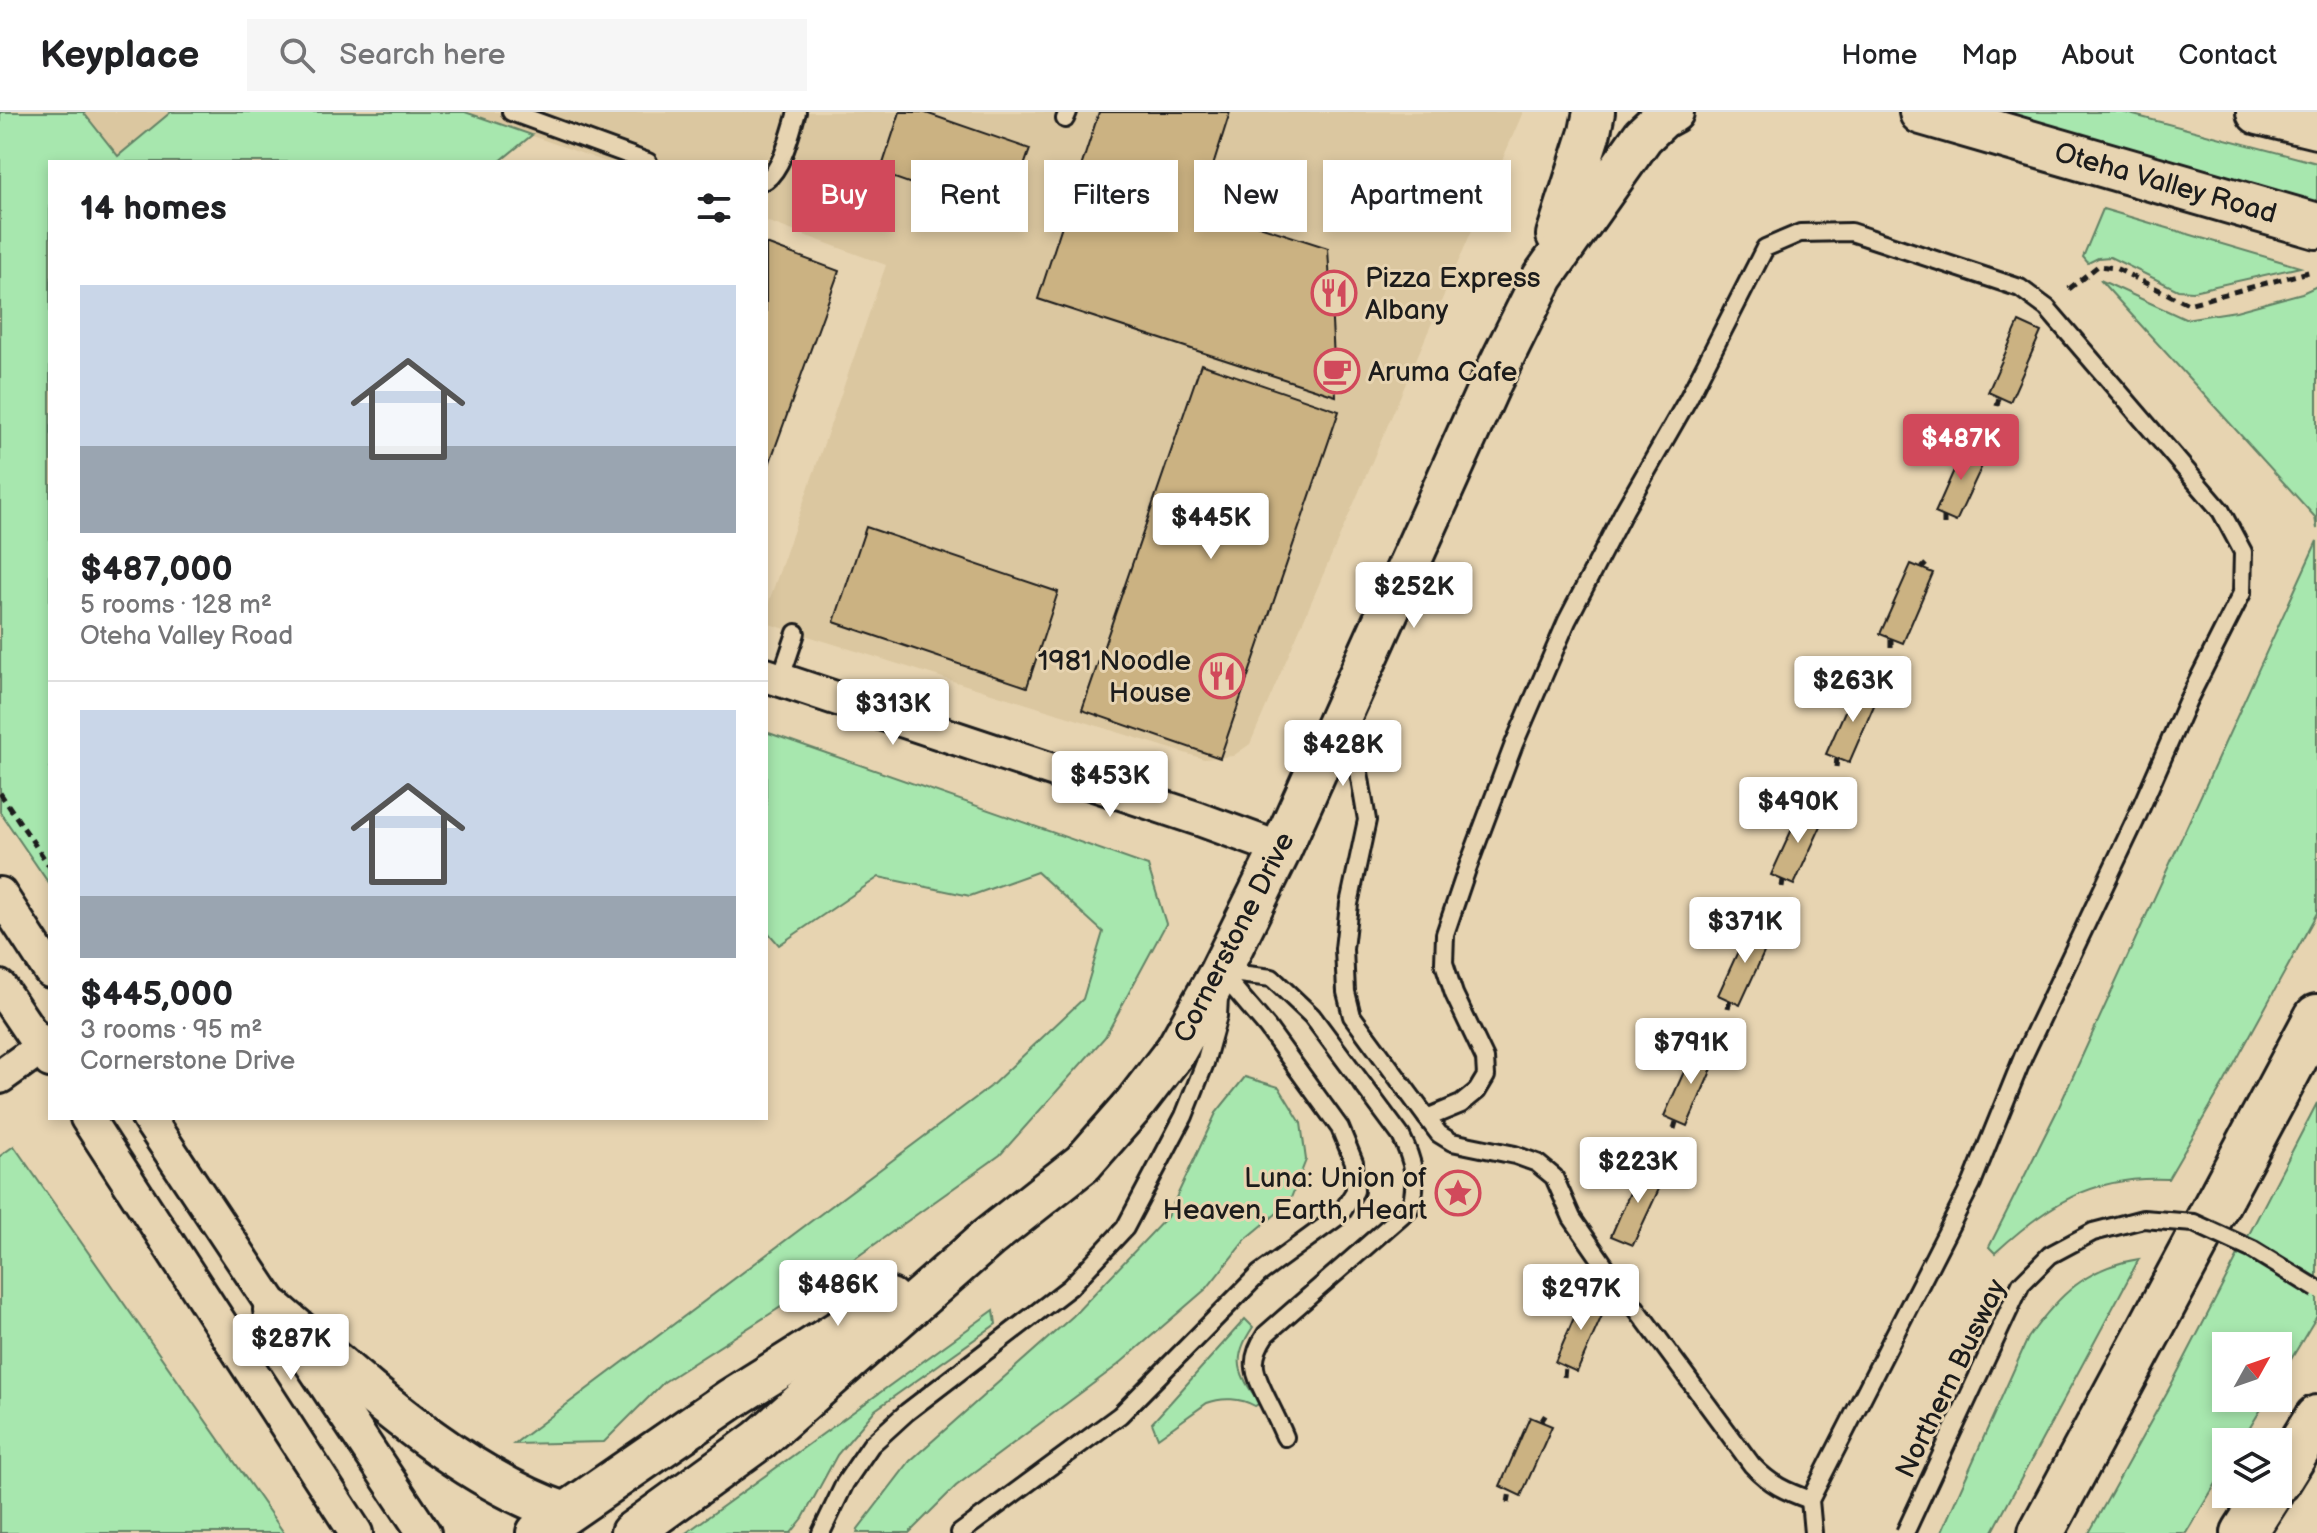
<!DOCTYPE html>
<html lang="en">
<head>
<meta charset="utf-8">
<style>
	:root { --surface:#fff; --page:#f6f6f6; --text:#202124; --muted:#757577; --line:#e0e0e0; --accent:#d1495b }
	body { margin:0; font-family:"Balsamiq Sans",sans-serif; background:var(--page); color:var(--text); height:100vh; display:flex; flex-direction:column; font-size:30px; white-space:nowrap }
	* { box-sizing:border-box; margin:0 }
	p { font-size:26px; color:var(--muted) }
	.icon { flex:none; width:44px; height:44px; fill:none; stroke:currentColor; stroke-width:2; stroke-linecap:round; stroke-linejoin:round }
	.map { position:relative; flex:1; overflow:hidden }
	.drawer { position:absolute; left:48px; top:48px; width:720px; height:960px; display:flex; flex-direction:column; background:var(--surface); border-radius:0px; box-shadow:0 4px 12px #0003 }
	.drawer>* { flex:none }
	.guide { position:absolute; left:792px; top:48px; width:760px; height:72px; display:flex; gap:16px }
	.needle { width:52px; rotate:50deg }
	.fabs { position:absolute; left:2212px; top:1220px; display:grid; gap:16px }
	.fabs a { display:grid; place-items:center; width:80px; height:80px; border-radius:0px; background:var(--surface); box-shadow:0 4px 12px #0003; font-size:40px }
	.price { position:absolute; translate:-50% -68px; padding:0 18px; border-radius:8px; background:#fff; color:#222; font-size:26px; line-height:52px; filter:drop-shadow(0 2px 4px #0008) }
	.price::after { content:''; position:absolute; left:50%; top:48px; width:24px; height:18px; margin-left:-12px; background:inherit; clip-path:polygon(0 0,100% 0,50% 100%) }
	.price.on { background:var(--accent); color:#fff }
	ul { padding:0; list-style:none }
	li { display:grid; align-content:center; gap:16px; height:424px; padding:0 32px }
	li+li { border-top:2px solid var(--line) }
	li span { display:grid; place-items:center; height:248px; border-radius:0px; color:#555 }
	li>.icon { margin-inline-start:auto }
	span .icon { width:144px; height:144px; fill:#fffc; stroke-width:1 }
	li b { font-size:34px }
	h2 { display:flex; justify-content:space-between; align-items:center; height:96px; padding:0 32px; font-size:34px }
	.chip { padding:0 28px; border-radius:0px; background:var(--surface); box-shadow:0 4px 12px #0003; font-size:28px; line-height:72px }
	.chip.on { background:var(--accent); color:#fff }
	header { display:flex; align-items:center; gap:48px; box-sizing:border-box; height:112px; padding:0 40px; background:var(--surface); border-bottom:2px solid var(--line) }
	header strong { font-size:38px }
	nav { display:flex; gap:44px; margin-inline-start:auto; font-size:28px }
	.search { width:560px; height:72px; background:var(--page); display:flex; align-items:center; gap:20px; box-sizing:border-box; padding:0 28px; border-radius:0px; color:var(--muted); font-size:30px }
	.map>svg:first-child { display:block }
	.built { fill:#dbc7a0 }
	.green { fill:#a7e7ae; stroke:#628265; stroke-width:2 }
	.building { fill:#cbb282; stroke:#1c1c1c; stroke-width:2 }
	.lines { fill:none; stroke-linecap:round; stroke-linejoin:round }
	.service-casing { stroke:#1c1c1c; stroke-width:22 }
	.minor-casing { stroke:#1c1c1c; stroke-width:38 }
	.tertiary-casing { stroke:#1c1c1c; stroke-width:46 }
	.primary-casing { stroke:#1c1c1c; stroke-width:50 }
	.motorway-casing { stroke:#1c1c1c; stroke-width:50 }
	.path { stroke:#1c1c1c; stroke-width:5; stroke-dasharray:8 6; stroke-linecap:butt }
	.service { stroke:#e7d4b1; stroke-width:16 }
	.minor { stroke:#e7d4b1; stroke-width:32 }
	.tertiary { stroke:#e7d4b1; stroke-width:40 }
	.primary { stroke:#e7d4b1; stroke-width:44 }
	.motorway { stroke:#e7d4b1; stroke-width:44 }
	.service-bridge-casing { stroke:#1c1c1c; stroke-width:22; stroke-linecap:butt }
	.service-bridge { stroke:#e7d4b1; stroke-width:16 }
	.labels { text-anchor:middle; stroke-width:6; stroke-linejoin:round; paint-order:stroke }
	.street-label { font-size:28px; fill:#1c1c1c; stroke:#e7d4b1 }
	.poi-label { font-size:28px; fill:#1c1c1c; stroke:#e7d4b1; text-anchor:start }
</style>
</head>
<body>
<header>
<strong>Keyplace</strong>
<div class="search"><svg class="icon" aria-label="search" viewBox="0 0 24 24"><circle cx="10" cy="10" r="6"/><path d="M15 15l6 6"/></svg>Search here</div>
<nav><a>Home</a><a>Map</a><a>About</a><a>Contact</a></nav>
</header>
<div class="map">
<svg width="2317" height="1421" viewBox="0 0 2317 1421">
	<rect width="100%" height="100%" fill="#e7d4b1"/>
	<filter id="ink" filterUnits="userSpaceOnUse"><feTurbulence type="fractalNoise" baseFrequency=".0125" numOctaves="2"/><feDisplacementMap in="SourceGraphic" scale="16" xChannelSelector="R" yChannelSelector="G"/><feConvolveMatrix kernelMatrix="1 2 1 2 8 2 1 2 1" color-interpolation-filters="sRGB"/></filter>
	<g filter="url(#ink)">
		<g class="built">
			<polygon points="83,0 171,0 118,44"/>
			<polygon points="465,0 1523,0 1250,632 1233,644 1204,647 766,511 766,498 886,153 766,109 766,50 606,50"/>
		</g>
		<g class="green">
			<polygon points="0,0 83,0 118,44 171,0 465,0 532,23 499,50 50,50 50,773 0,700"/>
			<polygon points="2000,0 2122,0 2317,51 2317,92"/>
			<polygon points="2103,97 2300,155 2193,179 2178,178 2110,145 2098,146 2088,151 2083,145"/>
			<polygon points="2100,168 2185,207 2236,199 2302,181 2317,174 2317,417 2315,405"/>
			<path d="M2317,429V801L2225,969L2168,1067C2093,1063 2048,1092 1995,1141L1989,1135L2058,997Z"/>
			<polygon points="766,620 1148,754 1166,812 1105,925 1000,1043 843,1155 664,1270 604,1330 514,1332 990,975 1083,887 1103,820 1037,760 970,784 879,765 779,833 766,818"/>
			<polygon points="1245,965 1279,975 1301,1011 1306,1048 1289,1091 1246,1127 1207,1176 1118,1253 956,1374 909,1421 857,1421 858,1417 910,1349 1073,1204 1167,1105 1216,1001"/>
			<polygon points="2317,991 2317,1204 2278,1269 2278,1234 2226,1234 2226,1286 2268,1286 2241,1330 2226,1330 2226,1355 2186,1421 2089,1421 2171,1273"/>
			<polygon points="14,1034 284,1421 0,1421 0,1044"/>
			<path d="M2139,1147L1992,1421H1941L2028,1226C2058,1184 2086,1155 2139,1147Z"/>
			<polygon points="994,1198 996,1212 875,1298 837,1343 803,1406 791,1421 686,1421"/>
			<path d="M1245,1207L1253,1215C1231,1247 1238,1262 1260,1291L1255,1294C1241,1286 1222,1285 1207,1291L1158,1326L1152,1311Z"/>
		</g>
		<g class="building">
			<polygon points="900,0 923,0 1030,37 1006,105 880,61"/>
			<polygon points="1099,0 1230,0 1200,95 1328,136 1336,284 1038,187"/>
			<polygon points="766,132 839,159 766,361"/>
			<polygon points="2019,210 2041,220 2010,290 1988,280"/>
			<polygon points="1201,252 1339,299 1220,646 1082,598"/>
			<polygon points="1966,331 1988,341 1956,410 1935,401"/>
			<polygon points="866,415 1058,480 1027,575 834,510"/>
			<polygon points="1911,452 1933,461 1903,531 1880,522"/>
			<polygon points="1857,572 1879,582 1849,651 1826,642"/>
			<polygon points="1803,693 1826,703 1794,773 1771,763"/>
			<polygon points="1750,813 1772,823 1740,893 1718,883"/>
			<polygon points="1696,933 1718,943 1687,1014 1664,1004"/>
			<polygon points="1642,1053 1665,1064 1633,1133 1611,1124"/>
			<circle cx="1460" cy="1080" r="14"/>
			<polygon points="1585,1180 1608,1190 1577,1260 1555,1250"/>
			<polygon points="1530,1305 1552,1314 1521,1384 1500,1374"/>
		</g>
		<g class="lines">
			<g class="service-casing">
				<g id="service">
					<polyline points="511,0 648,50"/>
					<polyline points="1065,7 1068,0"/>
					<path d="M766,68C783,56 791,19 797,0"/>
					<polyline points="780,568 796,521"/>
					<polyline points="1350,607 1367,708 1349,792 1344,837 1346,880 1352,904 1427,1006 1461,992 1477,979 1486,964 1485,947 1454,882 1444,851 1445,822 1466,760 1514,632 1567,509 1625,397 1688,287 1765,136 1800,121 1851,120 2020,176 2047,196 2221,399 2243,440 2242,481 2187,590 2135,709 2023,945 1972,1071 1810,1388 1813,1421"/>
					<path d="M1222,860L1272,866L1312,904L1401,1024C1413,1048 1419,1070 1410,1096L1266,1222C1247,1250 1255,1262 1268,1289C1274,1301 1280,1313 1285,1325"/>
					<path d="M1427,1006L1439,1022L1452,1030L1515,1043L1537,1051L1554,1065L1572,1106L1610,1161L1752,1353C1771,1373 1785,1379 1810,1388"/>
					<polyline points="821,1421 845,1371 871,1333 907,1300 1070,1175 1125,1116 1184,1004 1205,951 1218,904 1219,885"/>
					<polyline points="960,1421 1120,1303 1259,1162 1340,1103 1355,1079 1354,1050 1340,1016 1267,915 1221,861"/>
				</g>
			</g>
			<g class="minor-casing">
				<g id="minor">
					<polyline points="766,563 1199,707 1281,737"/>
					<polyline points="0,782 50,859"/>
					<polyline points="0,875 50,949"/>
					<polyline points="0,965 50,929"/>
					<polyline points="87,1006 356,1421"/>
					<polyline points="148,1006 424,1421"/>
				</g>
			</g>
			<g class="tertiary-casing">
				<g id="tertiary">
					<polyline points="1557,123 1590,20 1594,0"/>
					<path d="M274,1198C361,1272 456,1363 565,1401"/>
					<polyline points="537,1421 731,1287 890,1187"/>
					<polyline points="631,1421 759,1328 988,1126 1083,1051 1133,994 1176,938 1220,860 1281,737 1491,270 1543,165 1643,24 1662,6 1673,0"/>
				</g>
			</g>
			<g class="primary-casing">
				<g id="primary">
					<polyline points="1922,0 2317,114"/>
					<polyline points="2259,0 2317,14"/>
				</g>
			</g>
			<g class="motorway-casing">
				<g id="motorway">
					<polyline points="2278,1369 2317,1306"/>
					<polyline points="2041,1421 2317,905"/>
					<polyline points="2244,1421 2269,1382"/>
				</g>
			</g>
			<g class="path">
				<polyline points="2069,177 2098,154 2115,156 2188,192 2312,159"/>
				<polyline points="1997,294 1999,285"/>
				<polyline points="1976,336 1980,332"/>
				<polyline points="1944,413 1944,405"/>
				<polyline points="1922,456 1926,452"/>
				<polyline points="1891,535 1891,527"/>
				<polyline points="1868,577 1872,573"/>
				<polyline points="1836,655 1837,646"/>
				<polyline points="0,681 50,755"/>
				<polyline points="1814,698 1818,693"/>
				<polyline points="1782,775 1783,768"/>
				<polyline points="1761,818 1764,814"/>
				<polyline points="1728,896 1730,888"/>
				<polyline points="1707,938 1710,934"/>
				<polyline points="1674,1017 1676,1010"/>
				<polyline points="1653,1059 1657,1054"/>
				<polyline points="1564,1265 1565,1255"/>
				<polyline points="1541,1310 1546,1302"/>
				<polyline points="1508,1391 1510,1379"/>
			</g>
			<use href="#service" class="service"/>
			<use href="#minor" class="minor"/>
			<use href="#tertiary" class="tertiary"/>
			<use href="#primary" class="primary"/>
			<use href="#motorway" class="motorway"/>
			<g class="service-bridge-casing">
				<polyline id="service-bridge" points="1905,1421 2021,1172 2050,1143 2093,1120 2143,1107 2194,1111 2253,1138 2317,1177"/>
			</g>
			<use href="#service-bridge" class="service-bridge"/>
		</g>
	</g>
	<defs>
		<g id="restaurant-ring" transform="scale(2.3)"><circle r="9.5" fill="#e7d4b1" stroke="#d1495b" stroke-width="1.5"/><path d="M-5-6h1v4h1v-4h1v4h1v-4h1v5L-1.5 .5V6h-2V.5L-5-1ZM5-6V6H3V1.5H1.5Q1.5-4 5-6Z" fill="#d1495b"/></g>
		<g id="cafe-ring" transform="scale(2.3)"><circle r="9.5" fill="#e7d4b1" stroke="#d1495b" stroke-width="1.5"/><path d="M-5.5-4.5H6V0H3Q3 3.5 0 3.5H-2.5Q-5.5 3.5-5.5 0ZM3-3.2v2h1.7v-2ZM-6 4.5H4V6H-6Z" fill="#d1495b"/></g>
		<g id="sight-ring" transform="scale(2.3)"><circle r="9.5" fill="#e7d4b1" stroke="#d1495b" stroke-width="1.5"/><path d="M0-6L1.8-2.2L6-1.7L2.9 1.2L3.7 5.4L0 3.3L-3.7 5.4L-2.9 1.2L-6-1.7L-1.8-2.2Z" fill="#d1495b"/></g>
	</defs>
	<g fill-rule="evenodd">
		<use href="#restaurant-ring" x="1334" y="181"/>
		<use href="#cafe-ring" x="1337" y="259"/>
		<use href="#restaurant-ring" x="1222" y="564"/>
		<use href="#sight-ring" x="1458" y="1081"/>
	</g>
	<g class="labels">
		<g class="street-label">
			<text transform="translate(2166 70) rotate(16)" y="10">Oteha Valley Road</text>
			<text transform="translate(1233 825) rotate(-63)" y="10">Cornerstone Drive</text>
			<text transform="translate(1950 1266) rotate(-64)" y="10">Northern Busway</text>
		</g>
		<g class="poi-label">
			<text x="1365" y="175">Pizza Express<tspan x="1365" dy="32">Albany</tspan></text>
			<text x="1368" y="269">Aruma Cafe</text>
			<text x="1191" y="558" text-anchor="end">1981 Noodle<tspan x="1191" dy="32">House</tspan></text>
			<text x="1427" y="1075" text-anchor="end">Luna: Union of<tspan x="1427" dy="32">Heaven, Earth, Heart</tspan></text>
		</g>
	</g>
</svg>
<div class="fabs">
<a><svg class="needle" viewBox="-14 -14 28 28"><path d="M0-13l5 13h-10z" fill="#e53935"/><path d="M0 13l5-13h-10z" fill="#757577"/></svg></a>
<a><svg class="icon" aria-label="layers" viewBox="0 0 24 24"><path d="M12 4l9 5-9 5-9-5zM3 14l9 5 9-5"/></svg></a>
</div>
<b class="price on" style="left:1961px;top:370px">$487K</b>
<b class="price" style="left:1211px;top:449px">$445K</b>
<b class="price" style="left:1414px;top:518px">$252K</b>
<b class="price" style="left:1853px;top:612px">$263K</b>
<b class="price" style="left:893px;top:635px">$313K</b>
<b class="price" style="left:1343px;top:676px">$428K</b>
<b class="price" style="left:1110px;top:707px">$453K</b>
<b class="price" style="left:1798px;top:733px">$490K</b>
<b class="price" style="left:1745px;top:853px">$371K</b>
<b class="price" style="left:1691px;top:974px">$791K</b>
<b class="price" style="left:1638px;top:1093px">$223K</b>
<b class="price" style="left:838px;top:1216px">$486K</b>
<b class="price" style="left:1581px;top:1220px">$297K</b>
<b class="price" style="left:291px;top:1270px">$287K</b>
<div class="guide">
<a class="chip on">Buy</a>
<a class="chip">Rent</a>
<a class="chip">Filters</a>
<a class="chip">New</a>
<a class="chip">Apartment</a>
</div>
<section class="drawer">
<h2>14 homes<svg class="icon" aria-label="filters" viewBox="0 0 24 24"><path d="M4 7h16M4 17h16"/><circle cx="9" cy="7" r="2"/><circle cx="15" cy="17" r="2"/></svg></h2>
<ul>
<li><span style="background:linear-gradient(#c9d6e8 65%,#9aa5b1 0)"><svg class="icon" aria-label="home" viewBox="0 0 24 24"><path d="M3 11l9-7 9 7M6 9v11h12V9"/></svg></span><div><b>$487,000</b><p>5 rooms · 128 m²</p><p>Oteha Valley Road</p></div></li>
<li><span style="background:linear-gradient(#c9d6e8 75%,#9aa5b1 0)"><svg class="icon" aria-label="home" viewBox="0 0 24 24"><path d="M3 11l9-7 9 7M6 9v11h12V9"/></svg></span><div><b>$445,000</b><p>3 rooms · 95 m²</p><p>Cornerstone Drive</p></div></li>
</ul>
</section>
</div>
</body>
</html>
